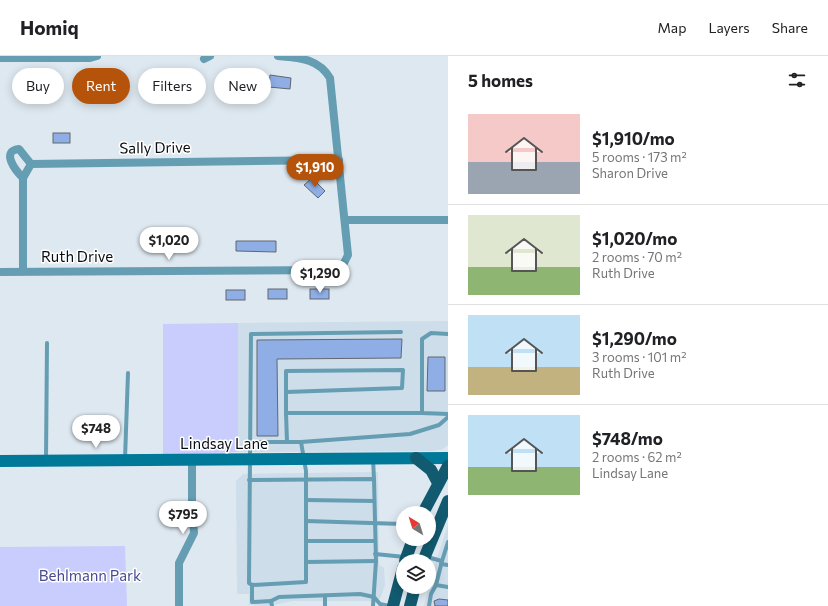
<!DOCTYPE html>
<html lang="en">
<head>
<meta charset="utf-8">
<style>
	:root { --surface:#fff; --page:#f6f6f6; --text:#202124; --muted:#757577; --line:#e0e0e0; --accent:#b45309 }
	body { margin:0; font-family:Commissioner,sans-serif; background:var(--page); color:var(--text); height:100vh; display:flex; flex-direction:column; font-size:15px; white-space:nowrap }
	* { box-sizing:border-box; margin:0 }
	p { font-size:13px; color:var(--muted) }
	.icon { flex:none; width:22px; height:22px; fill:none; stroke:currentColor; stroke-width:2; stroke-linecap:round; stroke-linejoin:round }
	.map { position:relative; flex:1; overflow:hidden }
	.side { display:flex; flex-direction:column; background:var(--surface); width:380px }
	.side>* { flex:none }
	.guide { position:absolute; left:12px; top:12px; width:376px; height:36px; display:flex; gap:8px }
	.needle { width:26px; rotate:322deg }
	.controls { position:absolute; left:396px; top:450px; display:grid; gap:8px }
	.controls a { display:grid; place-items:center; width:40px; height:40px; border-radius:50%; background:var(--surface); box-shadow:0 2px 10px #0003; font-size:20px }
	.price { position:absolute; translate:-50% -34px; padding:0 9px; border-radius:14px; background:#fff; color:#222; font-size:13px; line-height:26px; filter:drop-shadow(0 1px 2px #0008) }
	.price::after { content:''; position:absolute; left:50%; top:24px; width:12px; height:9px; margin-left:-6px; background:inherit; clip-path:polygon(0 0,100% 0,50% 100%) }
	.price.on { background:var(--accent); color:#fff }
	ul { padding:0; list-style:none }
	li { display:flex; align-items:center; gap:12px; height:100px; padding:0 20px }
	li+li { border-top:1px solid var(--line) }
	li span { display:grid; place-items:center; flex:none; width:112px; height:80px; border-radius:0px; color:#555 }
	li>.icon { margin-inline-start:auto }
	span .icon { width:48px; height:48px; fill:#fffc; stroke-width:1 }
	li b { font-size:17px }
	h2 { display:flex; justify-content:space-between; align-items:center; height:48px; padding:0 20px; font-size:17px }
	.chip { padding:0 14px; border-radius:18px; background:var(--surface); box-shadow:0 2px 10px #0003; font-size:14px; line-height:36px }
	.chip.on { background:var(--accent); color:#fff }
	header { display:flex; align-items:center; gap:24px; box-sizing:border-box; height:56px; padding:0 20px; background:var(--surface); border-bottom:1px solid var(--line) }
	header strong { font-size:19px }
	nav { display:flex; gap:22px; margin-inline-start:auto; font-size:14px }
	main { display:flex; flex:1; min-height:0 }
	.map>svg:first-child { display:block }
	.built { fill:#cdddea }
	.green { fill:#c8cdfe }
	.building { fill:#8eaee5; stroke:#62676f }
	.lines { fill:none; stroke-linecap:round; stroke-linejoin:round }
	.lane { stroke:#659db2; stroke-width:4 }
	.street { stroke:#659db2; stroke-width:8 }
	.secondary { stroke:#007897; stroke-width:12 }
	.primary { stroke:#125a6f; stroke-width:12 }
	.labels { text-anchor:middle; stroke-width:3; stroke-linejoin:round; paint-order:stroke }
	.street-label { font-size:15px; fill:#090c0f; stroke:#fff }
	.park-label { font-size:15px; fill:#484991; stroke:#fff }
</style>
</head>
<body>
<header>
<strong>Homiq</strong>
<nav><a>Map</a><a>Layers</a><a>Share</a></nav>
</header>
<main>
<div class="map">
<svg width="448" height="550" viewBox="0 0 448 550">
	<rect width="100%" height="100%" fill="#dee8f0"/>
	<g class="built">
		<polygon points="448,265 448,389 443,393 434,395 238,396 238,267"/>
		<polygon points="378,416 379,509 384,512 385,529 381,541 375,547 369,545 293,545 268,550 249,549 249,538 237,538 236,425 243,418"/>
		<polygon points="448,469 448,550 424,550 431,520"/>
	</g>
	<g class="green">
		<polygon points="238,267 238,396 163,399 163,268"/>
		<polygon points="125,490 127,550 0,550 0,491"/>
	</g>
	<g class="building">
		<polygon points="270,19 291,22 290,33 269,31"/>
		<rect x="53" y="77" width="17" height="10"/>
		<polygon points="312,122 325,135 318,142 304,129"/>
		<polygon points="236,185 276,185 276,196 236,195"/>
		<rect x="268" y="233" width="19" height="10"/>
		<rect x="310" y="233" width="19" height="10"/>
		<rect x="226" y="234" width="19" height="10"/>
		<polygon points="402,283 401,302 277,303 278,380 257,380 257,284"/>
		<polygon points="428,301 445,301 445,335 427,335"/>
		<polygon points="439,543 448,544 448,550 435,550 434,545"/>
	</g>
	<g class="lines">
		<g class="lane">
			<polyline points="448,278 431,277 422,283 422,357 448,358"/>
			<polyline points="286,336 402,332 403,314 286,315 286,357"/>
			<path d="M252,386H301L306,415V526L252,529L249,527C249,444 251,361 251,278L401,276"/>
			<polyline points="287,386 286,357 422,357"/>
			<polyline points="301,386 410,378 439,369 448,361"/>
			<polyline points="46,403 47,287"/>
			<polyline points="125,403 128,317"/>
			<polyline points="373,403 374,423"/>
			<polyline points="249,424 374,423 376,505 373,550"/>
			<polyline points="306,444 374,445"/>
			<polyline points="306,465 403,468"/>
			<polyline points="306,485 375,485"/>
			<polyline points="375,498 405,501"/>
			<polyline points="427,501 442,505 436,529 448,531"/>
			<polyline points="442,505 448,486"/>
			<polyline points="306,506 376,505"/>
			<polyline points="441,508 448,509"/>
			<polyline points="252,529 252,546 271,545 272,550"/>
			<polyline points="271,545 279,541 360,538 374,541 380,548 389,550"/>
			<polyline points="325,550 325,540"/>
			<polyline points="429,550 431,538 436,529"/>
		</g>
		<g class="street">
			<polyline points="0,2 90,2 97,0"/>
			<polyline points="204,3 210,0"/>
			<polyline points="31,108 339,104"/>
			<path d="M23,122C16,115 0,95 19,93L31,108"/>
			<polyline points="346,164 448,164"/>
			<polyline points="23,215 23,122 31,108"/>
			<path d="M0,216L336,214L344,207L348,199L330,22C318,2 299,2 278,0"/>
			<polyline points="179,550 179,507 194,477 192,448 192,405"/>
		</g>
		<polyline class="secondary" points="0,405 448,402"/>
		<g class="primary">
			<polyline points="416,402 431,414 438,427"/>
			<polyline points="423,457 448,410"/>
			<polyline points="405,505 413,483"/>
			<polyline points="423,505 448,445"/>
			<polyline points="393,550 403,512"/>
			<polyline points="410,550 415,531"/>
		</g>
	</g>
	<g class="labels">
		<g class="street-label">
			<text transform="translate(155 92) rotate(-1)" y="5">Sally Drive</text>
			<text x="77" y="206">Ruth Drive</text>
			<text x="224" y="393">Lindsay Lane</text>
		</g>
		<g class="park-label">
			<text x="90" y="525">Behlmann Park</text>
		</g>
	</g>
</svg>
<div class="controls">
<a><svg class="needle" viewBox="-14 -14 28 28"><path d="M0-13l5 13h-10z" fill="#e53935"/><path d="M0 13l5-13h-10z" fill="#757577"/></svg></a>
<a><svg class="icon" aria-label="layers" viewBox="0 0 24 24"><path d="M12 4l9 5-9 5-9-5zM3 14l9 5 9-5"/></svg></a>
</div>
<b class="price on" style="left:315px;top:132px">$1,910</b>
<b class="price" style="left:169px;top:205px">$1,020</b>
<b class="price" style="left:320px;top:238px">$1,290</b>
<b class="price" style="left:96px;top:393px">$748</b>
<b class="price" style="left:183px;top:479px">$795</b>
<div class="guide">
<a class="chip">Buy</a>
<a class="chip on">Rent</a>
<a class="chip">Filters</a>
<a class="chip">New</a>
</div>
</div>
<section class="side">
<h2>5 homes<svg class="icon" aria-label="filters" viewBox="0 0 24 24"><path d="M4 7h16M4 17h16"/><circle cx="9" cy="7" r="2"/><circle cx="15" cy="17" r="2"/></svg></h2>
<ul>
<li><span style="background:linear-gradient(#f6c9c9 60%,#9aa5b1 0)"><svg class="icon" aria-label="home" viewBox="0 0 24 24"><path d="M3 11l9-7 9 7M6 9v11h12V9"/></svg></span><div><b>$1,910/mo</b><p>5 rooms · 173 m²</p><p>Sharon Drive</p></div></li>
<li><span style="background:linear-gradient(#dfe7d0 65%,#8fb573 0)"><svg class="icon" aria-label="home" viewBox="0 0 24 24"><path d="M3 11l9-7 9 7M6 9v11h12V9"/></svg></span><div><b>$1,020/mo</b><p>2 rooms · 70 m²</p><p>Ruth Drive</p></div></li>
<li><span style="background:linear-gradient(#bfe0f5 65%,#c2b280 0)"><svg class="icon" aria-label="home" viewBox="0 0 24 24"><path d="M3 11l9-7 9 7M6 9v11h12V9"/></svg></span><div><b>$1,290/mo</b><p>3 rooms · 101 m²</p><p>Ruth Drive</p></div></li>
<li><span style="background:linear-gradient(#bfe0f5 65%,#8fb573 0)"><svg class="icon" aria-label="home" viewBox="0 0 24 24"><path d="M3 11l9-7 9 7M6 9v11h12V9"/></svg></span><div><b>$748/mo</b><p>2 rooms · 62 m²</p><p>Lindsay Lane</p></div></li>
</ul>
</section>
</main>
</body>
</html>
